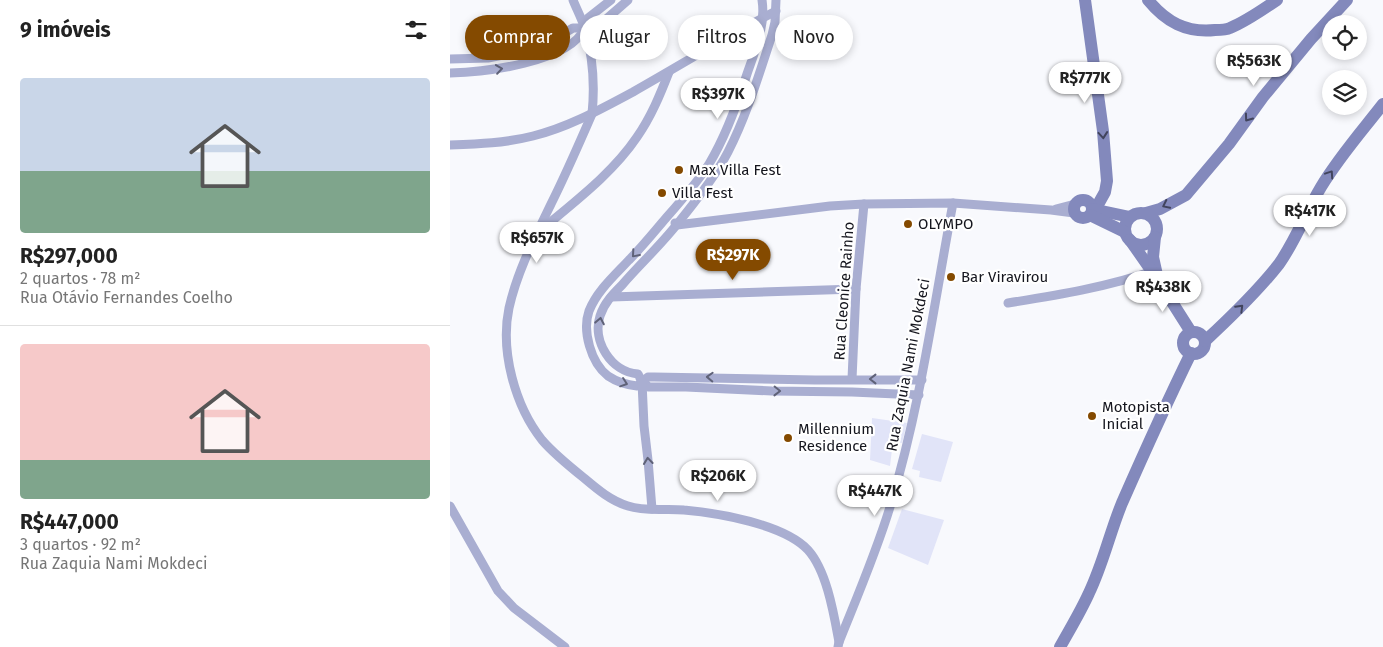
<!DOCTYPE html>
<html lang="pt">
<head>
<meta charset="utf-8">
<style>
	:root { --surface:#fff; --page:#f2f2f2; --text:#222; --muted:#767676; --line:#e0e0e0; --accent:#844a00 }
	body { margin:0; font-family:"Fira Sans",sans-serif; background:var(--page); color:var(--text); height:100vh; display:flex; flex-direction:column; font-size:19px; white-space:nowrap }
	* { box-sizing:border-box; margin:0 }
	p { font-size:16px; color:var(--muted) }
	.icon { flex:none; width:28px; height:28px; fill:none; stroke:currentColor; stroke-width:2; stroke-linecap:round; stroke-linejoin:round }
	.map { position:relative; flex:1; overflow:hidden }
	.side { display:flex; flex-direction:column; background:var(--surface); width:450px }
	.side>* { flex:none }
	.banner { position:absolute; left:15px; top:15px; width:475px; height:45px; display:flex; gap:10px }
	.fabs { position:absolute; left:872px; top:15px; display:grid; gap:10px }
	.fabs a { display:grid; place-items:center; width:45px; height:45px; border-radius:50%; background:var(--surface); box-shadow:0 2px 8px #0003; font-size:25px }
	.price { position:absolute; translate:-50% -42px; padding:0 11px; border-radius:18px; background:#fff; color:#222; font-size:16px; line-height:32px; filter:drop-shadow(0 1px 2px #0008) }
	.price::after { content:''; position:absolute; left:50%; top:30px; width:15px; height:11px; margin-left:-8px; background:inherit; clip-path:polygon(0 0,100% 0,50% 100%) }
	.price.active { background:var(--accent); color:#fff }
	ul { padding:0; list-style:none }
	li { display:grid; align-content:center; gap:10px; height:265px; padding:0 20px }
	li+li { border-top:1px solid var(--line) }
	li span { display:grid; place-items:center; height:155px; border-radius:5px; color:#555 }
	li>.icon { margin-inline-start:auto }
	span .icon { width:90px; height:90px; fill:#fffc; stroke-width:1 }
	li b { font-size:21px }
	h2 { display:flex; justify-content:space-between; align-items:center; height:60px; padding:0 20px; font-size:21px }
	.pill { padding:0 18px; border-radius:22px; background:var(--surface); box-shadow:0 2px 8px #0003; font-size:18px; line-height:45px }
	.pill.active { background:var(--accent); color:#fff }
	main { display:flex; flex:1; min-height:0 }
	.map>svg:first-child { display:block }
	.green { fill:#e1e4f8 }
	.lines { fill:none; stroke-linecap:round; stroke-linejoin:round }
	.street { stroke:#a9aed1; stroke-width:9 }
	.secondary { stroke:#8389bc; stroke-width:12 }
	.oneway { stroke:#5f6278 }
	.oneway2 { stroke:#41445d }
	.poi-dot { fill:#844a00; stroke:#fff; stroke-width:2 }
	.labels { text-anchor:middle; stroke-width:4.5; stroke-linejoin:round; paint-order:stroke }
	.poi-label { font-size:15px; fill:#15161e; stroke:#fff; text-anchor:start }
	.street-label { font-size:15px; fill:#15161e; stroke:#fff }
</style>
</head>
<body>
<main>
<section class="side">
<h2>9 imóveis<svg class="icon" aria-label="filters" viewBox="0 0 24 24"><path d="M4 7h16M4 17h16"/><circle cx="9" cy="7" r="2"/><circle cx="15" cy="17" r="2"/></svg></h2>
<ul>
<li><span style="background:linear-gradient(#c9d6e8 60%,#7fa58c 0)"><svg class="icon" aria-label="home" viewBox="0 0 24 24"><path d="M3 11l9-7 9 7M6 9v11h12V9"/></svg></span><div><b>R$297,000</b><p>2 quartos · 78 m²</p><p>Rua Otávio Fernandes Coelho</p></div></li>
<li><span style="background:linear-gradient(#f6c9c9 75%,#7fa58c 0)"><svg class="icon" aria-label="home" viewBox="0 0 24 24"><path d="M3 11l9-7 9 7M6 9v11h12V9"/></svg></span><div><b>R$447,000</b><p>3 quartos · 92 m²</p><p>Rua Zaquia Nami Mokdeci</p></div></li>
</ul>
</section>
<div class="map">
<svg width="933" height="647" viewBox="0 0 933 647">
	<rect width="100%" height="100%" fill="#f8f9fd"/>
	<g class="green">
		<polygon points="422,418 457,423 452,443 443,441 440,466 420,460"/>
		<polygon points="472,434 503,442 491,482 469,477 470,471 462,469"/>
		<polygon points="452,509 494,520 478,565 438,548"/>
	</g>
	<g class="lines">
		<g class="street">
			<path d="M123,0C127,10 132,19 135,29C143,57 145,85 142,114C129,144 116,174 101,204C85,237 67,272 59,308C50,351 65,406 92,440C104,454 119,466 134,478C147,489 161,501 178,506C196,512 216,508 234,510C268,513 334,524 358,550C377,571 384,615 389,642L388,647"/>
			<path d="M312,0C316,25 305,51 297,74C287,105 276,136 259,164C247,183 231,201 216,218C204,232 192,247 179,260C164,276 147,291 139,311C132,331 141,363 158,376C167,382 177,385 187,386L198,377H204L365,380H472"/>
			<path d="M326,0L325,22L322,35C309,74 297,115 278,152C265,177 246,201 228,223C211,245 190,264 172,285C163,294 154,303 150,316C142,341 161,372 188,374L192,382L199,387H236L322,391L402,392L469,395"/>
			<polyline points="0,59 38,58 68,52 88,45 111,35 123,28 135,28 138,18 161,0"/>
			<path d="M0,73C34,72 119,63 135,28H146L178,0"/>
			<path d="M0,145C28,144 56,143 83,136C119,127 151,109 183,92C231,65 277,36 326,11"/>
			<polyline points="606,209 625,204"/>
			<polyline points="225,223 227,225 380,206 414,204 503,203 601,210 624,213"/>
			<path d="M91,230C124,202 162,174 187,137C201,117 210,95 219,72"/>
			<polyline points="161,297 406,289"/>
			<path d="M558,303C608,295 658,287 706,270"/>
			<polyline points="402,379 406,289 414,204"/>
			<polyline points="192,382 194,426 198,460 202,509"/>
			<polyline points="0,506 48,591 64,608 115,647"/>
			<path d="M389,642C407,597 426,553 440,507C470,408 484,305 503,203"/>
		</g>
		<g class="secondary">
			<polyline points="635,0 653,131 657,181 655,192 645,210"/>
			<path d="M698,0C716,22 736,33 765,30C770,30 776,30 780,28C797,21 812,10 827,0"/>
			<circle cx="633" cy="209" r="9"/>
			<polyline points="642,209 680,217"/>
			<polyline points="696,213 710,209 736,195 779,144 813,97 861,39 897,0"/>
			<circle cx="691" cy="229" r="16"/>
			<polyline points="640,215 675,232"/>
			<polyline points="705,237 703,257 707,275"/>
			<polyline points="680,240 708,280 741,332"/>
			<circle cx="744" cy="343" r="11"/>
			<path d="M755,341C781,317 807,292 829,264C846,240 856,212 871,187C889,157 912,131 933,104"/>
			<path d="M610,647C620,629 631,611 639,593C653,564 660,532 672,503C694,453 717,402 741,353"/>
		</g>
	</g>
	<defs><path id="oneway-chevron" d="M-2-3.5L2.5 0L-2 3.5" fill="none" stroke-width="1.6" stroke-linecap="round" stroke-linejoin="round" transform="scale(1.25)"/></defs>
	<g class="oneway">
		<use href="#oneway-chevron" transform="translate(49 69) rotate(-8)"/>
		<use href="#oneway-chevron" transform="translate(185 254) rotate(131)"/>
		<use href="#oneway-chevron" transform="translate(150 321) rotate(-79)"/>
		<use href="#oneway-chevron" transform="translate(260 377) rotate(-178)"/>
		<use href="#oneway-chevron" transform="translate(423 379) rotate(-180)"/>
		<use href="#oneway-chevron" transform="translate(174 383) rotate(19)"/>
		<use href="#oneway-chevron" transform="translate(327 391) rotate(1)"/>
		<use href="#oneway-chevron" transform="translate(198 461) rotate(-96)"/>
	</g>
	<g class="oneway2">
		<use href="#oneway-chevron" transform="translate(798 118) rotate(126)"/>
		<use href="#oneway-chevron" transform="translate(653 135) rotate(85)"/>
		<use href="#oneway-chevron" transform="translate(880 174) rotate(-56)"/>
		<use href="#oneway-chevron" transform="translate(716 205) rotate(154)"/>
		<use href="#oneway-chevron" transform="translate(790 308) rotate(-45)"/>
	</g>
	<g class="poi-dot">
		<circle cx="229" cy="170" r="5"/>
		<circle cx="212" cy="193" r="5"/>
		<circle cx="458" cy="224" r="5"/>
		<circle cx="501" cy="277" r="5"/>
		<circle cx="642" cy="416" r="5"/>
		<circle cx="338" cy="438" r="5"/>
	</g>
	<g class="labels">
		<g class="poi-label">
			<text x="239" y="175">Max Villa Fest</text>
			<text x="222" y="198">Villa Fest</text>
			<text x="468" y="229">OLYMPO</text>
			<text x="511" y="282">Bar Viravirou</text>
			<text x="652" y="412">Motopista<tspan x="652" dy="17">Inicial</tspan></text>
			<text x="348" y="434">Millennium<tspan x="348" dy="17">Residence</tspan></text>
		</g>
		<g class="street-label">
			<text transform="translate(394 291) rotate(-86)" y="5">Rua Cleonice Rainho</text>
			<text transform="translate(458 365) rotate(-79)" y="5">Rua Zaquia Nami Mokdeci</text>
		</g>
	</g>
</svg>
<div class="fabs">
<a><svg class="icon" aria-label="locate" viewBox="0 0 24 24"><circle cx="12" cy="12" r="6"/><path d="M12 2v4M12 18v4M2 12h4M18 12h4"/></svg></a>
<a><svg class="icon" aria-label="layers" viewBox="0 0 24 24"><path d="M12 4l9 5-9 5-9-5zM3 14l9 5 9-5"/></svg></a>
</div>
<b class="price" style="left:804px;top:87px">R$563K</b>
<b class="price" style="left:635px;top:104px">R$777K</b>
<b class="price" style="left:268px;top:120px">R$397K</b>
<b class="price" style="left:860px;top:237px">R$417K</b>
<b class="price" style="left:87px;top:264px">R$657K</b>
<b class="price active" style="left:283px;top:281px">R$297K</b>
<b class="price" style="left:713px;top:313px">R$438K</b>
<b class="price" style="left:268px;top:502px">R$206K</b>
<b class="price" style="left:425px;top:517px">R$447K</b>
<div class="banner">
<a class="pill active">Comprar</a>
<a class="pill">Alugar</a>
<a class="pill">Filtros</a>
<a class="pill">Novo</a>
</div>
</div>
</main>
</body>
</html>
